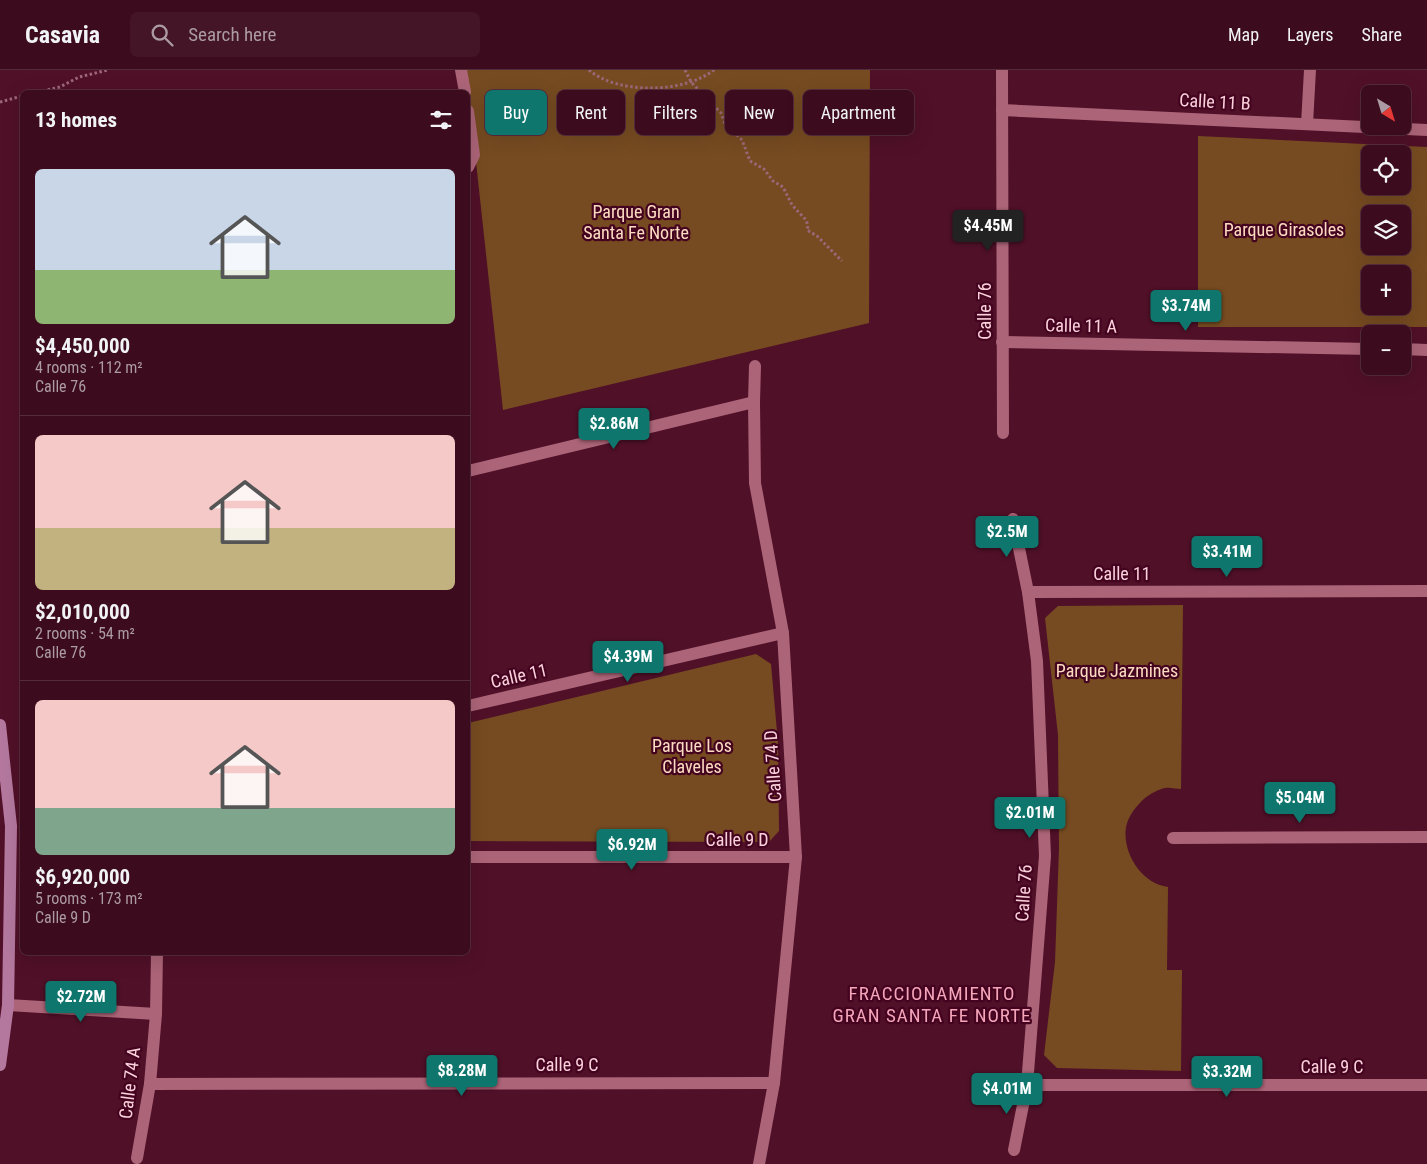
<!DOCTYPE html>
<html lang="en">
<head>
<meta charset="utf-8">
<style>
	:root { --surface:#3c0c1e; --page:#431527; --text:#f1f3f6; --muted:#ac9ba4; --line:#552c3c; --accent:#0f766e }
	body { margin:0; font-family:"Roboto Condensed",sans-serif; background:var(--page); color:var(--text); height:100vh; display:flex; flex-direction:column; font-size:19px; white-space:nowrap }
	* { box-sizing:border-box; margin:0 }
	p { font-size:16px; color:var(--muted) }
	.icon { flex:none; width:28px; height:28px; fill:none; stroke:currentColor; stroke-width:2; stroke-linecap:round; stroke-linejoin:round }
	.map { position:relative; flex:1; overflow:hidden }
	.sheet { position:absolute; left:20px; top:20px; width:450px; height:865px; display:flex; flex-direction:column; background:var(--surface); border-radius:8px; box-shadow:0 5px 20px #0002,0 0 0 1px var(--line) }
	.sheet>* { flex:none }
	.top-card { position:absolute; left:485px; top:20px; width:475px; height:45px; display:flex; gap:10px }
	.needle { width:32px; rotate:142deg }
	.controls { position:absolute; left:1361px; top:15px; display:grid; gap:10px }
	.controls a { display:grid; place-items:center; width:50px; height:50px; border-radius:8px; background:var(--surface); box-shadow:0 5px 20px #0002,0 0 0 1px var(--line); font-size:25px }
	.price { position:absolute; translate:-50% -42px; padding:0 11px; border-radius:5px; background:var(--accent); color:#fff; font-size:16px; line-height:32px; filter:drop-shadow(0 1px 2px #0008) }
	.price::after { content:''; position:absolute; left:50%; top:30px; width:15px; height:11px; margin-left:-8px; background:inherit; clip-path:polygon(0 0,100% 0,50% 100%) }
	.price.selected { background:#222; color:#fff }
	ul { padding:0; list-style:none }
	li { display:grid; align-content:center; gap:10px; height:265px; padding:0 15px }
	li+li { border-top:1px solid var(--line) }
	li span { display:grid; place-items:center; height:155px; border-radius:8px; color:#555 }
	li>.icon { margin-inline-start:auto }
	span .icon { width:90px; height:90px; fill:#fffc; stroke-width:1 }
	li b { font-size:21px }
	h2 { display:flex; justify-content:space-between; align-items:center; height:60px; padding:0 15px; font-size:21px }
	.chip { padding:0 18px; border-radius:8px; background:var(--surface); box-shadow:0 5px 20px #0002,0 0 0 1px var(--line); font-size:18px; line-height:45px }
	.chip.selected { background:var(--accent); color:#fff }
	header { display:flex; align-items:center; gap:30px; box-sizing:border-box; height:70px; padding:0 25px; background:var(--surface); border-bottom:1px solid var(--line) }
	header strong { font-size:24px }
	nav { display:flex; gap:28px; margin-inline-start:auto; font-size:18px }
	.search { width:350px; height:45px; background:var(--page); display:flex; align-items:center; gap:12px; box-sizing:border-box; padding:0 18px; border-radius:8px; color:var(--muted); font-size:19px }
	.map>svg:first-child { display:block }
	.green { fill:#764b21; fill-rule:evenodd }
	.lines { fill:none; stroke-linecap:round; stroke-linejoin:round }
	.path { stroke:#9c6778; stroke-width:3; stroke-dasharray:2.5 2.5; stroke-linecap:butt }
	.lane { stroke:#ac6478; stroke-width:12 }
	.street { stroke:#ac6478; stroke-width:12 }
	.secondary { stroke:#b4789e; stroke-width:12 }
	.labels { text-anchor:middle; stroke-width:4.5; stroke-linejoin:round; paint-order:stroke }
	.street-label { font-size:18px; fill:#fbd2dc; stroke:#44031f }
	.park-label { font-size:18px; fill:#fcdcc1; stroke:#44031f }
	.neighbourhood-label { font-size:19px; letter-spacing:1px; fill:#f4a5ba; stroke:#44031f }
</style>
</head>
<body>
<header>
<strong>Casavia</strong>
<div class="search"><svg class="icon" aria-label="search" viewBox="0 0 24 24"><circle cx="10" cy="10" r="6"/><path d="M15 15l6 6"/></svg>Search here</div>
<nav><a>Map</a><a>Layers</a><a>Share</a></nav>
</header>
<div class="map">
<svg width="1427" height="1094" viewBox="0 0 1427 1094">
	<rect width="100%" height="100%" fill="#501028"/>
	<g class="green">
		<polygon points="466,0 870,0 869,253 503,340"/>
		<path d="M1198,66L1427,77V257H1198ZM1370,84H1402V116H1370ZM1370,144H1402V176H1370ZM1370,204H1402V236H1370Z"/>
		<path d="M1183,535L1181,719C1176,719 1170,717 1165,718C1159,719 1150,724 1145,728C1137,735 1128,746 1126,757C1122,782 1141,814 1168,817L1167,900H1182L1181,1001L1057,998L1044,985L1055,892L1059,778L1058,665L1045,548L1058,536Z"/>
		<polygon points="756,584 771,594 778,673 779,761 769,772 468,771 468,653"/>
	</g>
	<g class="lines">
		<g class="path">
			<path d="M589,0C618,25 685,23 714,0"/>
			<polyline points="685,0 691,12 721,43 726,57 730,62 737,65 742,70 750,91 764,99 773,111 783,117 792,135 806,150 808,156 807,160 817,166 842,191"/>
			<polyline points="38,22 60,17 79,7 108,0"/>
			<polyline points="0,32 22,26"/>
		</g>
		<g class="lane">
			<polyline points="461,0 465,22"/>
			<polyline points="468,41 474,85 468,97"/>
		</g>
		<g class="street">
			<polyline points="1002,0 1003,363"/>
			<polyline points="1002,40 1427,60"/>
			<polyline points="1307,54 1310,0"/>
			<polyline points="1002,272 1370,279"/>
			<polyline points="1402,279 1427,280"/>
			<polyline points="755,296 754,332 755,413 783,563 796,787 774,1013 759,1094"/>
			<polyline points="468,401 754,332"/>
			<polyline points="1013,449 1028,522 1037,591 1045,786 1027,1015 1014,1080"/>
			<polyline points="1028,522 1427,521"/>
			<polyline points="468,636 783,563"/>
			<polyline points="1173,768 1427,767"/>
			<polyline points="468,787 796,787"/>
			<polyline points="8,935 156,944"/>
			<polyline points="150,1014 774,1013"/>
			<polyline points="1027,1015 1427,1015"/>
			<polyline points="137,1088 150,1014 156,944 157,882"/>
		</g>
		<polyline class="secondary" points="0,655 11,756 8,935 0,995"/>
	</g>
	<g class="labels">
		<g class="street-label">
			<text transform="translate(1215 32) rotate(3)" y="6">Calle 11 B</text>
			<text transform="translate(985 241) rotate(-90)" y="6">Calle 76</text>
			<text transform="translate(1081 256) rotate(1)" y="6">Calle 11 A</text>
			<text x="1122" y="510">Calle 11</text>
			<text transform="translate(519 606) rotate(-13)" y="6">Calle 11</text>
			<text transform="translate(773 696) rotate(-94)" y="6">Calle 74 D</text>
			<text x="737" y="776">Calle 9 D</text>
			<text transform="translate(1024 823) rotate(-86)" y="6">Calle 76</text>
			<text x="567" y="1001">Calle 9 C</text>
			<text x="1332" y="1003">Calle 9 C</text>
			<text transform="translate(130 1013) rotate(-83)" y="6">Calle 74 A</text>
		</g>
		<g class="park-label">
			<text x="636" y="148">Parque Gran<tspan x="636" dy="21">Santa Fe Norte</tspan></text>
			<text x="1284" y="166">Parque Girasoles</text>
			<text x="1117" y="607">Parque Jazmines</text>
			<text x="692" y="682">Parque Los<tspan x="692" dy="21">Claveles</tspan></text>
		</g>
		<g class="neighbourhood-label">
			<text x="932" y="930">FRACCIONAMIENTO<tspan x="932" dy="22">GRAN SANTA FE NORTE</tspan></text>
		</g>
	</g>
</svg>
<div class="controls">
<a><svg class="needle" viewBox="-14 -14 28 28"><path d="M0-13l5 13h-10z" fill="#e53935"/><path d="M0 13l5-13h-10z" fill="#ac9ba4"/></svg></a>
<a><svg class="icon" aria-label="locate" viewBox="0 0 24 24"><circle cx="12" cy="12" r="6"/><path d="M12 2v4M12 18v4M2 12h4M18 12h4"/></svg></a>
<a><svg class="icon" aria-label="layers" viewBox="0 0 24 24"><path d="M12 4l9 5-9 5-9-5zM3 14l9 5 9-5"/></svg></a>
<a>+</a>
<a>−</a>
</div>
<b class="price selected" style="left:988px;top:182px">$4.45M</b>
<b class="price" style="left:1186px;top:262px">$3.74M</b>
<b class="price" style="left:614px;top:380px">$2.86M</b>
<b class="price" style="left:1007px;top:488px">$2.5M</b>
<b class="price" style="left:1227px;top:508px">$3.41M</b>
<b class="price" style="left:628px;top:613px">$4.39M</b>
<b class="price" style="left:1300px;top:754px">$5.04M</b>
<b class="price" style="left:1030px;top:769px">$2.01M</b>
<b class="price" style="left:632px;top:801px">$6.92M</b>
<b class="price" style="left:81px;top:953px">$2.72M</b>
<b class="price" style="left:462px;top:1027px">$8.28M</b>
<b class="price" style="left:1227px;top:1028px">$3.32M</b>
<b class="price" style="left:1007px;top:1045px">$4.01M</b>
<div class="top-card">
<a class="chip selected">Buy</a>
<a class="chip">Rent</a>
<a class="chip">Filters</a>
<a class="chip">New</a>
<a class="chip">Apartment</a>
</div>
<section class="sheet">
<h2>13 homes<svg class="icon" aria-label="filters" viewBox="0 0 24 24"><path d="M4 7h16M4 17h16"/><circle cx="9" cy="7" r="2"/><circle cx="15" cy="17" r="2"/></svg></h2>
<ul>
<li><span style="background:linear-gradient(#c9d6e8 65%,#8fb573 0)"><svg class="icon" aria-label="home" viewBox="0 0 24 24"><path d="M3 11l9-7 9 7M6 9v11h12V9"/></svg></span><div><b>$4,450,000</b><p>4 rooms · 112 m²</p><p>Calle 76</p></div></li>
<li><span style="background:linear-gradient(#f6c9c9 60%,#c2b280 0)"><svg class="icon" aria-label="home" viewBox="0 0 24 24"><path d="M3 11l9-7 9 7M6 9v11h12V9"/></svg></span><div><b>$2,010,000</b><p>2 rooms · 54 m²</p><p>Calle 76</p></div></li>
<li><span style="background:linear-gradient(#f6c9c9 70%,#7fa58c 0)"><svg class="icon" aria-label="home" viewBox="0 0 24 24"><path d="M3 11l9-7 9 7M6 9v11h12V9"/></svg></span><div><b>$6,920,000</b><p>5 rooms · 173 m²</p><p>Calle 9 D</p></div></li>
</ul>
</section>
</div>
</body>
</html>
